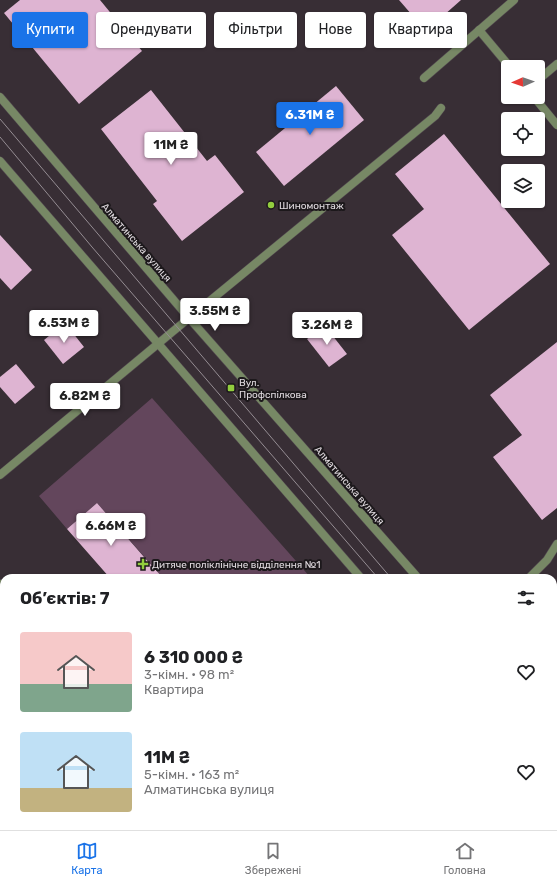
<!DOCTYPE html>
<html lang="uk">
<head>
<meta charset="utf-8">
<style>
	:root { --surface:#fff; --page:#f2f2f2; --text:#202124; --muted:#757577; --line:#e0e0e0; --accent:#1a73e8 }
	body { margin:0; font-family:Rubik,sans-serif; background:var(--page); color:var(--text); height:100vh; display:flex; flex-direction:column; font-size:15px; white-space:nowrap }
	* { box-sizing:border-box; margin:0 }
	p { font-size:13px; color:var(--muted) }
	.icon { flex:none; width:22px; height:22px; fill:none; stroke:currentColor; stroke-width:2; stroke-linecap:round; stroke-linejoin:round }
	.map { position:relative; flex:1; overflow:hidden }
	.drawer { position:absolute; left:0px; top:574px; width:557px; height:256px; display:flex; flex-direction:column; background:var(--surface); border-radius:12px 12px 0 0; box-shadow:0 1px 3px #0004 }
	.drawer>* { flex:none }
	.top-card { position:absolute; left:12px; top:12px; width:533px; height:36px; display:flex; gap:8px }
	.needle { width:26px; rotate:268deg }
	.buttons { position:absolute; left:501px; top:60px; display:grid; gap:8px }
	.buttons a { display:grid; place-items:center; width:44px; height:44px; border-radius:4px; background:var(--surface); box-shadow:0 1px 3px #0004; font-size:20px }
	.price { position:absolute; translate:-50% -34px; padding:0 9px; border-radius:4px; background:#fff; color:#222; font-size:13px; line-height:26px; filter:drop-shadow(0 1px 2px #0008) }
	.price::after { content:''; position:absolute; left:50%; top:24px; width:12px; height:9px; margin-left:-6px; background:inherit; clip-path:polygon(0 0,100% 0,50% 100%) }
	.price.current { background:var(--accent); color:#fff }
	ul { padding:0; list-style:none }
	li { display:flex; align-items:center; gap:12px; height:100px; padding:0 20px }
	li span { display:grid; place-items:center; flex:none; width:112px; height:80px; border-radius:4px; color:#555 }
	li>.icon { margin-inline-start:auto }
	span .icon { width:48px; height:48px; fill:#fffc; stroke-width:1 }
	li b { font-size:17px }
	h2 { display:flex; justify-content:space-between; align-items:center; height:48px; padding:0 20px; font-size:17px }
	.chip { padding:0 14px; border-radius:4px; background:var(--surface); box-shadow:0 1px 3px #0004; font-size:14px; line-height:36px }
	.chip.current { background:var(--accent); color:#fff }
	.dock { display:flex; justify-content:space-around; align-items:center; height:56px; border-top:1px solid var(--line); background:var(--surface); font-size:11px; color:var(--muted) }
	.dock a { display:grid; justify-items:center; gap:2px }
	.dock .current { color:var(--accent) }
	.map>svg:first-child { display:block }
	.green { fill:#63465c }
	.building { fill:#deb4d2 }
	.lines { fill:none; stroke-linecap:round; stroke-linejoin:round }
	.service-casing { stroke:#534a50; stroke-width:9 }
	.minor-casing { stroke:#534a50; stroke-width:9 }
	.tertiary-casing { stroke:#534a50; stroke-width:9 }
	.service { stroke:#778865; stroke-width:8 }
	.minor { stroke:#778865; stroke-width:8 }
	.tertiary { stroke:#778865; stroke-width:8 }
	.tram { stroke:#958d93; stroke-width:1 }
	.poi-dot { fill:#92cd3e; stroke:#1c181b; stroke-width:1.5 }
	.labels { text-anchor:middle; stroke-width:4; stroke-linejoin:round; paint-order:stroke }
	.poi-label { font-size:10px; fill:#e0dadf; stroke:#1c181b; text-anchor:start }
	.street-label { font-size:10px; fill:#e0dadf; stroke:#1c181b }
</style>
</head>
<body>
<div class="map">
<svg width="557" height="830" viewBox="0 0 557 830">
	<rect width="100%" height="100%" fill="#382e35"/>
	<g class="green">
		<polygon points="152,398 311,578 163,578 97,503 67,529 39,496"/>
		<polygon points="237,826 282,826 285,830 240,830"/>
		<polygon points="381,826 530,826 533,829 385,830"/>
	</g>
	<g class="building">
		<polygon points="20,0 100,0 142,51 79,104 4,13"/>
		<polygon points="399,0 461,0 426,31"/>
		<polygon points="336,86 364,120 284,186 256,152"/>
		<polygon points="151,90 207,161 215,155 244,192 182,241 153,204 157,201 101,129"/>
		<polygon points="444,134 550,264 469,330 392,235 424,209 395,174"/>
		<polygon points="0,235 32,270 11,290 0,278"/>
		<polygon points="65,323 84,347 63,364 44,340"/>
		<polygon points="325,326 347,354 329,367 307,339"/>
		<polygon points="557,342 557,508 542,520 493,457 522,435 490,395"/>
		<polygon points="16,364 35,387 15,404 0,387 0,377"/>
		<polygon points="97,503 144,557 163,578 110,578 67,529"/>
	</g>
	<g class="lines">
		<g class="service-casing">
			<g id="service">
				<polyline points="479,30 510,67"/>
				<polyline points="424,78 514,0"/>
				<polyline points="538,80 557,64"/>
				<polyline points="534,97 557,125"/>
				<polyline points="189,318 435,116 441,108"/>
				<polyline points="529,578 547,560 557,544"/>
				<polyline points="553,820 557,817"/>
				<polyline points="306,826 310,830"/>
				<polyline points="80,830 85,826"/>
				<polyline points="542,830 546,826"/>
			</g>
		</g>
		<g class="minor-casing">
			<g id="minor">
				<polyline points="0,584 4,588"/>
				<polyline points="193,826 195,830"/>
			</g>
		</g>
		<g class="tertiary-casing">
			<g id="tertiary">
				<polyline points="0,97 189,318 418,578"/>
				<polyline points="0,161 361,578"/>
				<polyline points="0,475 189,318"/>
				<polyline points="553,733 557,738"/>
				<polyline points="553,800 557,804"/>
			</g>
		</g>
		<use href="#service" class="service"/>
		<use href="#minor" class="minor"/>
		<use href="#tertiary" class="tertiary"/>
		<g class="tram">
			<polyline points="0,119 391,578"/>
			<polyline points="0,137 92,247 378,578"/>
			<polyline points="553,765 557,769"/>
			<polyline points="553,779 557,783"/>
		</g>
	</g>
	<g class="poi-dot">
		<circle cx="271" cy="205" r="4"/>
		<rect x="227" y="384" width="8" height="8" rx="2"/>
		<path d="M141 558h4v4h4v4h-4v4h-4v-4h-4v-4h4z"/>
	</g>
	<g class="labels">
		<g class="poi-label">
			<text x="279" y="209">Шиномонтаж</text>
			<text x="239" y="386">Вул.<tspan x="239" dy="12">Профспілкова</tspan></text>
			<text x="152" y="568">Дитяче поліклінічне відділення №1</text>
		</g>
		<g class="street-label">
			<text transform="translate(137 242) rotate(49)" y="4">Алматинська вулиця</text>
			<text transform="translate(350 485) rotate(49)" y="4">Алматинська вулиця</text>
		</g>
	</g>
</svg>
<div class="buttons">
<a><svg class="needle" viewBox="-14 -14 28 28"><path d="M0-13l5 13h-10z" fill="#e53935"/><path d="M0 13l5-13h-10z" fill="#757577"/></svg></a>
<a><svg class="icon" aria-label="locate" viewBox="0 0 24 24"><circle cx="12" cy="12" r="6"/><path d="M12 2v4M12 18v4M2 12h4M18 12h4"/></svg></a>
<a><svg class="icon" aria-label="layers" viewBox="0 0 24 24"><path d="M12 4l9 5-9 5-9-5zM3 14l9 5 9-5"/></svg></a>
</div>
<b class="price current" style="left:310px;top:136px">6.31M ₴</b>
<b class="price" style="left:171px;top:166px">11M ₴</b>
<b class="price" style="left:215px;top:332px">3.55M ₴</b>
<b class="price" style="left:64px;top:344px">6.53M ₴</b>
<b class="price" style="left:327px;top:346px">3.26M ₴</b>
<b class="price" style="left:85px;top:417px">6.82M ₴</b>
<b class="price" style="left:111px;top:547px">6.66M ₴</b>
<div class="top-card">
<a class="chip current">Купити</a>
<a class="chip">Орендувати</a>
<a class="chip">Фільтри</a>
<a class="chip">Нове</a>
<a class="chip">Квартира</a>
</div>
<section class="drawer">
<h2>Об’єктів: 7<svg class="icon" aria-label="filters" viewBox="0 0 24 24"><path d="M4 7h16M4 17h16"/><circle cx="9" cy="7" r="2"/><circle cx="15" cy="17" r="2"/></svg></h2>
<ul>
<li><span style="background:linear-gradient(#f6c9c9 65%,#7fa58c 0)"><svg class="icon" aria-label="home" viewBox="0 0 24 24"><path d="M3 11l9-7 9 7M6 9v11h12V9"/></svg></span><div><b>6 310 000 ₴</b><p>3-кімн. · 98 m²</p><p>Квартира</p></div><svg class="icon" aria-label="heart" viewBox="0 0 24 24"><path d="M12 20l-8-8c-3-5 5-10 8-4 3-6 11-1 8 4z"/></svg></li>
<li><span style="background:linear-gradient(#bfe0f5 70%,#c2b280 0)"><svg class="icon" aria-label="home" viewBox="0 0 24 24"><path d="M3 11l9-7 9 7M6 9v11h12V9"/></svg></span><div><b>11M ₴</b><p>5-кімн. · 163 m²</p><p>Алматинська вулиця</p></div><svg class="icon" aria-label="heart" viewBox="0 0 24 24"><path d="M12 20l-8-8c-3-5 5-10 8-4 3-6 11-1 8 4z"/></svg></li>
</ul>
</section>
</div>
<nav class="dock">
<a class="current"><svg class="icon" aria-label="map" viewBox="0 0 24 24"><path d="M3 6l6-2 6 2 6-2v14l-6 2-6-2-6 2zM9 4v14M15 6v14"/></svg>Карта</a>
<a><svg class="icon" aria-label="saved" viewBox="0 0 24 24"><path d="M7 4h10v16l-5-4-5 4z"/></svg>Збережені</a>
<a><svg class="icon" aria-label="home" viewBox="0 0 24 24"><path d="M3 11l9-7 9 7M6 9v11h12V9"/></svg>Головна</a>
</nav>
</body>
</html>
